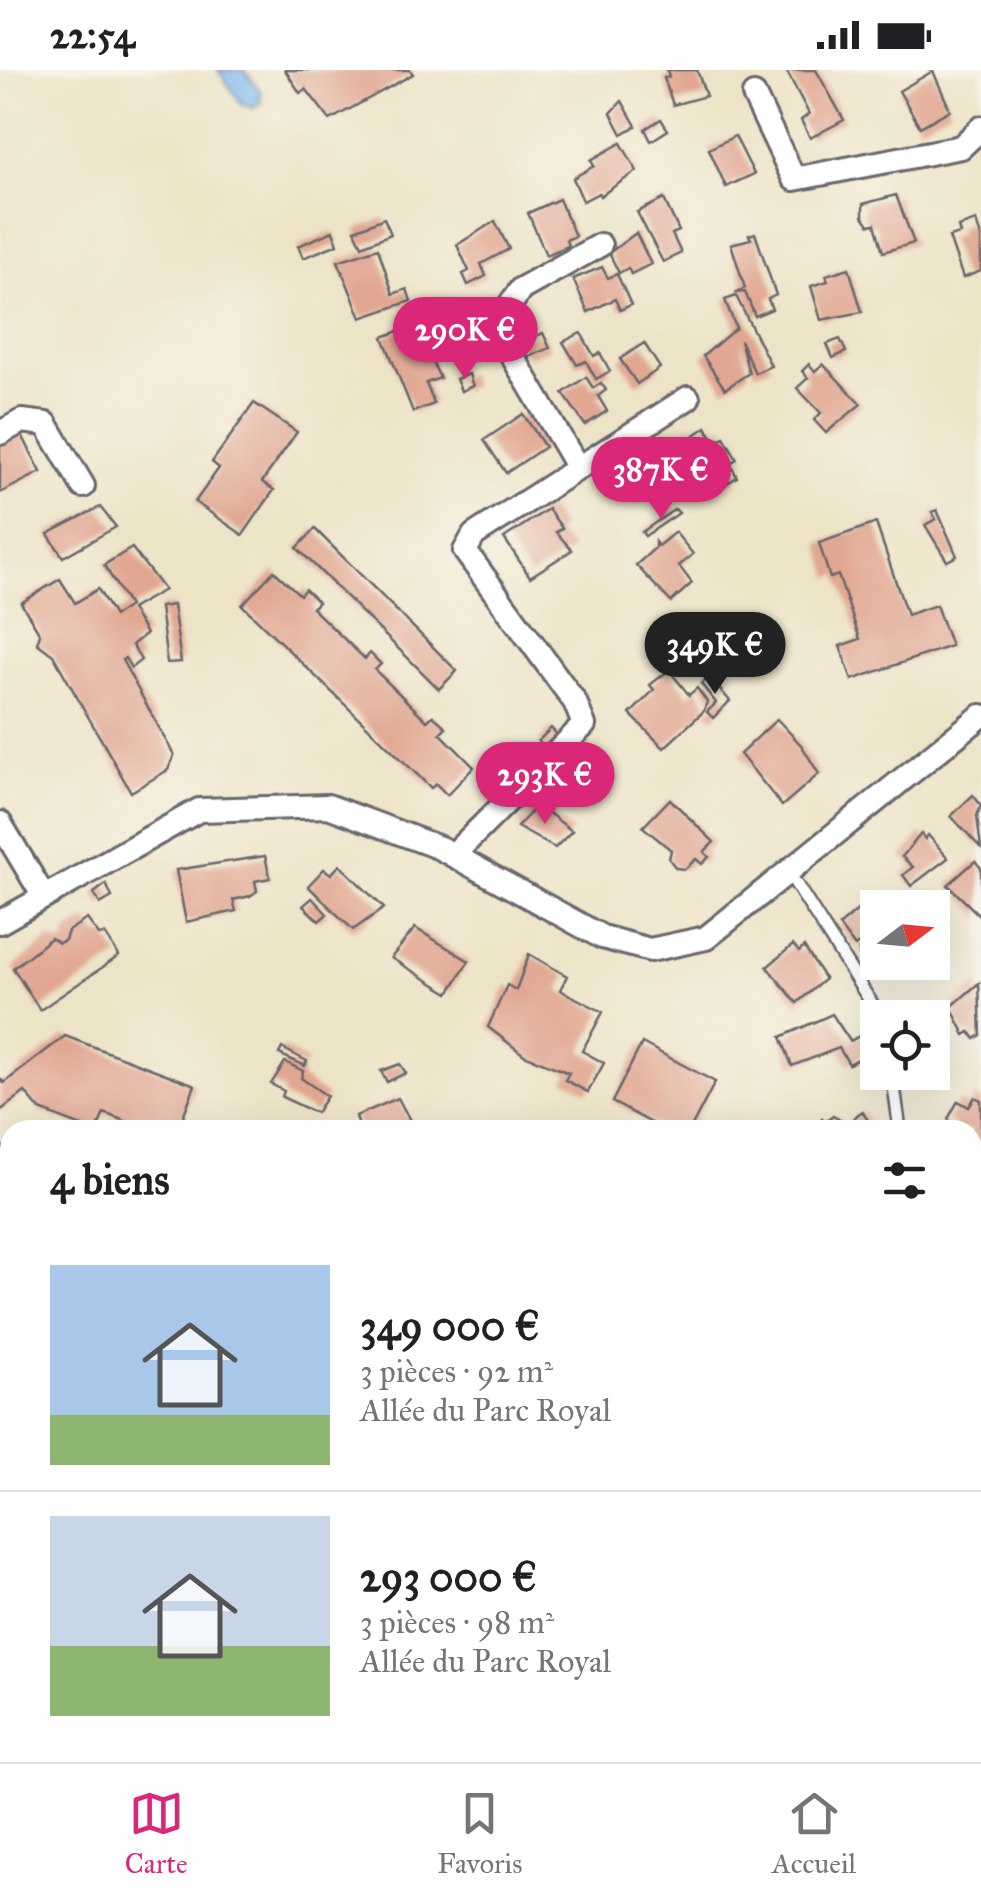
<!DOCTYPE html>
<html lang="fr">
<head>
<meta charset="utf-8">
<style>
	:root { --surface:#fff; --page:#f6f6f6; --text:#202124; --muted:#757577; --line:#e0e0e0; --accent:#db2777 }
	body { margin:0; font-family:"IM FELL Great Primer",serif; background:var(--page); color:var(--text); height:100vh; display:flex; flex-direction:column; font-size:38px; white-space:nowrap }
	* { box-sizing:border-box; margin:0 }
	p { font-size:32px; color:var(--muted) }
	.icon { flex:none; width:55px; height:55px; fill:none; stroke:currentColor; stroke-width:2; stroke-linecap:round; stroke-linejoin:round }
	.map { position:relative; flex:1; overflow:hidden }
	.panel { position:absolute; left:0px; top:1050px; width:982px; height:642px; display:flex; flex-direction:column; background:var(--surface); border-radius:30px 30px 0 0; box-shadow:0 10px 40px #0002 }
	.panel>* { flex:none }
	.needle { width:65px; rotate:74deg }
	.tools { position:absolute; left:860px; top:820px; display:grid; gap:20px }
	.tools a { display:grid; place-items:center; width:90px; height:90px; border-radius:0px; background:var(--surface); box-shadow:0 10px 40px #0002; font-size:50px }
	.price { position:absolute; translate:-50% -85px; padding:0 22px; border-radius:35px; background:var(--accent); color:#fff; font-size:32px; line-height:65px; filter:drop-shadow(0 2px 5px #0008) }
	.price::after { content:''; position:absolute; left:50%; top:60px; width:30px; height:22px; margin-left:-15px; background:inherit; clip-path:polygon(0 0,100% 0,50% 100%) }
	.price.selected { background:#222; color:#fff }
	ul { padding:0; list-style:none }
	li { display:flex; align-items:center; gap:30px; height:250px; padding:0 50px }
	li+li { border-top:2px solid var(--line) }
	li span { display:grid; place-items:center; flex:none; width:280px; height:200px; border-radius:0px; color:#555 }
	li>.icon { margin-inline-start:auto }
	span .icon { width:120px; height:120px; fill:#fffc; stroke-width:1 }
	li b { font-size:42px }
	h2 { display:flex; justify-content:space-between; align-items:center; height:120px; padding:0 50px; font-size:42px }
	.status { display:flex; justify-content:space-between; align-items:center; height:70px; padding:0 50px; background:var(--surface); direction:ltr }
	.status svg { height:28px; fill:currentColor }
	.tabs { display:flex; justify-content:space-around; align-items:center; height:140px; border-top:2px solid var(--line); background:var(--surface); font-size:28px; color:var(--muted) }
	.tabs a { display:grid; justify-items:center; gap:5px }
	.tabs .selected { color:var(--accent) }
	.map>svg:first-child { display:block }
	.water { fill:#7ebaf0; stroke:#506e96; stroke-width:2.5 }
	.building { fill:#e1a792 }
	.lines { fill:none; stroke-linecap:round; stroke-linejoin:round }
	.service-casing { stroke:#69666c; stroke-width:16 }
	.minor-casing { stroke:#69666c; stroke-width:28 }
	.path { stroke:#69666c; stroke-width:5; stroke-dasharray:2.5 8; stroke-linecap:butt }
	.service { stroke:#fff; stroke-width:11 }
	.minor { stroke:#fff; stroke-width:22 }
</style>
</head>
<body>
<div class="status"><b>22:54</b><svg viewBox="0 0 49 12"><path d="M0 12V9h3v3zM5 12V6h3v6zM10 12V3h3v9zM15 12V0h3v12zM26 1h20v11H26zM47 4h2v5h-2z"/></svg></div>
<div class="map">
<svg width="981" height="1692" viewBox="0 0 981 1692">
	<rect width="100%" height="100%" fill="#f7f3e8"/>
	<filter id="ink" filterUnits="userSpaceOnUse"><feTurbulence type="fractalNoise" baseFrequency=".01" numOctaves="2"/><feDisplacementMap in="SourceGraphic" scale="20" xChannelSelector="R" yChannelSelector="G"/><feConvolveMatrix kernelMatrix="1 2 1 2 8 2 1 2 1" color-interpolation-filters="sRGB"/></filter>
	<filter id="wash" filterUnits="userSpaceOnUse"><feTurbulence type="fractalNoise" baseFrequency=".0048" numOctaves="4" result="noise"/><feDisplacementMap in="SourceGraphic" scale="40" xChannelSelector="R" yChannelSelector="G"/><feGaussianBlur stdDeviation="2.25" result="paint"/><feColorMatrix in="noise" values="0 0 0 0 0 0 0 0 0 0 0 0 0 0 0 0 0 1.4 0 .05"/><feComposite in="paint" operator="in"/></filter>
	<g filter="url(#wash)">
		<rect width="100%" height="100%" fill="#ede4c7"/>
		<polygon class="water" points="218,0 245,0 262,24 258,27 262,32 254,38 242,34"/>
		<g id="blocks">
			<g class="building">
				<polygon points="285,0 410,0 413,4 330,50 306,19 300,23"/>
				<polygon points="667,0 697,0 706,26 673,35 664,8 669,7"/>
				<polygon points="786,0 816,0 844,50 810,68 801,50 809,44"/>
				<polygon points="933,1 950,40 920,57 899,21"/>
				<polygon points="622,31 636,56 622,64 611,43"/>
				<polygon points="661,49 668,60 651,71 645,59"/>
				<polygon points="735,66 754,104 726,117 709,79"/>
				<polygon points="621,73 637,101 600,126 599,123 583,131 573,108 594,96 591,90"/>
				<polygon points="896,125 914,173 883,182 875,154 869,155 863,146 863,134"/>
				<polygon points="559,129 575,166 566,170 568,176 546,185 528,143"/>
				<polygon points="664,129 679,161 672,164 681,183 663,192 637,142"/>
				<polygon points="384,148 391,164 362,176 355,160"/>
				<polygon points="495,151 509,179 481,194 486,206 468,215 463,204 469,201 457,175"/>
				<polygon points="976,151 981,167 981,201 963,208 949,167 960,164 958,157"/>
				<polygon points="333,161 338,174 303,188 298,176"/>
				<polygon points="636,163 651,194 631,204 628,198 619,203 609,183"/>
				<polygon points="755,163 776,225 768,229 772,239 755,246 745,222 735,223 745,218 731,174 751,169 749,165"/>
				<polygon points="378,178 393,224 407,219 411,231 361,248 338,191"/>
				<polygon points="602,197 608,208 617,204 631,235 620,240 615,229 588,242 573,209"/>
				<polygon points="849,198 862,242 821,250 811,216 828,211 826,205"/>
				<polygon points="736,226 771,296 755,303 740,270 749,303 725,319 703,286 736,258 725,230"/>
				<polygon points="415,255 440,308 426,313 434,334 413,342 383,267"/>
				<polygon points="543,263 550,278 528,287 521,272"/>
				<polygon points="581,263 594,286 600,283 610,301 596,309 586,291 577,295 563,272"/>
				<polygon points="840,269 846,282 833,288 827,274"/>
				<polygon points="644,273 660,298 637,314 620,289"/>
				<polygon points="809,294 815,301 823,294 861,334 826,363 814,350 821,343 797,318 808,308 802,301"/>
				<polygon points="469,304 473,316 461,321 456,309"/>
				<polygon points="586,307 593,318 601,313 606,320 598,326 607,341 585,355 563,323"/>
				<polygon points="254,333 297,362 262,412 274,420 243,465 195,432 219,398 212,392"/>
				<polygon points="523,344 545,377 506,403 484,370"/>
				<polygon points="706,357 715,372 724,367 737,389 730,393 737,407 708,425 699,404 694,407 683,388 688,385 682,374"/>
				<polygon points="21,363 41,402 0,423 0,374"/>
				<polygon points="610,387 626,411 612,422 595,397"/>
				<polygon points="100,437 116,457 63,487 48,464"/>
				<polygon points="548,439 562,458 556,462 572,480 530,507 504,468"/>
				<polygon points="675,439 679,443 645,466 642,462"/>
				<polygon points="937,440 957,486 947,491 925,455 936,449 932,442"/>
				<polygon points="876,453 907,545 936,535 951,576 852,610 840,576 860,569 838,505 830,508 819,473"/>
				<polygon points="315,459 457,601 439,619 297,478"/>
				<polygon points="675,462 693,484 679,496 692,513 671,532 636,495 655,478 655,472 658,476"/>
				<polygon points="132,478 164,520 131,539 146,564 132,575 141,590 131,598 125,588 122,590 174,685 168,700 131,722 53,585 37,573 40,564 21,533 60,509 75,533 98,519 114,546 129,536 104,495"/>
				<polygon points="274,501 300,525 305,519 318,532 312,538 365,589 370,583 381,594 375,600 427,651 433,646 446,657 440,663 474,697 447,725 436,714 431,718 242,535"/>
				<polygon points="173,535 181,592 167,593 160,537"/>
				<polygon points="669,600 689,625 697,618 707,632 704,641 664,678 630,644 654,620 650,615"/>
				<polygon points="709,607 730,631 713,648 707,642 716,633 701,614"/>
				<polygon points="777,649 802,676 819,704 782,736 740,684"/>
				<polygon points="551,658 559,667 546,679 538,671"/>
				<polygon points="973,725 981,735 977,746 981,778 951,746"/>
				<polygon points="670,729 714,772 704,782 709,787 702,794 696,789 685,799 676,798 669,789 671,780 643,757"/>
				<polygon points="538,735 572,761 555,778 517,757"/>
				<polygon points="921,764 925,769 928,765 948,788 911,816 903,805 913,797 902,787"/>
				<polygon points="265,786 270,808 255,811 257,821 250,826 233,830 236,841 186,852 176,800"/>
				<polygon points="975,791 981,798 981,847 948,815"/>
				<polygon points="340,795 384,838 353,860 308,816 324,799 331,804"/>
				<polygon points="106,814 112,827 100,834 94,823"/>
				<polygon points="312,828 327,844 319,851 303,836"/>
				<polygon points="861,837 874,861 855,877 839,856"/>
				<polygon points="87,849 99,865 105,864 119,886 40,940 13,898 51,868 59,873 65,870 68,861"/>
				<polygon points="415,858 469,891 449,923 391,888"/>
				<polygon points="878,864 878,893 874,896 859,880"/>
				<polygon points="793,875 799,882 804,877 825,909 797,933 767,897"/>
				<polygon points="529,884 567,906 560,920 603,942 582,981 604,993 588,1022 565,1010 569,1003 524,985 488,957 507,915 516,920"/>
				<polygon points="979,913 981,965 975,969 970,962 965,965 951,937"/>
				<polygon points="832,944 850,971 863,964 872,981 849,994 839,978 792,996 781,967"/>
				<polygon points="65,966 195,1015 178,1060 149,1060 104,1043 97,1060 92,1060 40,1040 25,1022 0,1041 0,1008 4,1013"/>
				<polygon points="642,973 715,1012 690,1060 665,1060 612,1032"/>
				<polygon points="282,978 307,991 305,996 279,984"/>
				<polygon points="285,992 303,1001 301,1008 327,1026 316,1043 282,1027 284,1021 271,1014"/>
				<polygon points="400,994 406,1003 387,1012 381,1001"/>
				<polygon points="975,1027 981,1030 981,1076 972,1072 972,1060 958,1060 948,1049 958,1031 969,1037"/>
				<polygon points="398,1028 415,1060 360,1060 356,1046"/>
				<polygon points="862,1041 874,1060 814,1060 822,1049 825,1052 833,1046 847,1054"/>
				<polygon points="0,1073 10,1086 10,1106 0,1114"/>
				<polygon points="10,1240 10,1300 0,1287 0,1246"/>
				<polygon points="972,1458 975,1464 981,1462 981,1500 972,1503"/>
				<polygon points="10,1460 10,1512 7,1514 0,1504 0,1468"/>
				<polygon points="10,1547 10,1599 8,1599 0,1551"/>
				<polygon points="4,1661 13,1691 32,1684 34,1692 0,1692 0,1662"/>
				<polygon points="148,1682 166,1682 170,1692 140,1692 151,1688"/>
				<polygon points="354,1682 377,1682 380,1688 346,1692 344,1688"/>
				<polygon points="693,1682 697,1690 694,1692 665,1692"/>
			</g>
		</g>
	</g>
	<g filter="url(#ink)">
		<use href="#blocks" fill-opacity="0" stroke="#69666c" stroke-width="2.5"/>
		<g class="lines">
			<g class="service-casing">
				<g id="service">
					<polyline points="789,803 881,948"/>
					<polyline points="892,1002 900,1060"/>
					<polyline points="972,1111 981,1114"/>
					<polyline points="972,1411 981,1408"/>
				</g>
			</g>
			<g class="minor-casing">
				<g id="minor">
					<polyline points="754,25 794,109 961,77 981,58"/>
					<polyline points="0,363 22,351 46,354 83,416"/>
					<polyline points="578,398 513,287 500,249 521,219 600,175"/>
					<polyline points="0,753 44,827"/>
					<polyline points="453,785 584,655 575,632 465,481 474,465 688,328"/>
					<polyline points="0,852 199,740 328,736 440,778 602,867 650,880 706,868 981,646"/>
					<polyline points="0,1196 10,1194"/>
					<polyline points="0,1635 10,1632"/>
				</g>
			</g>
			<g class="path">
				<polyline points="972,1227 981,1225"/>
				<polyline points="168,1682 174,1692"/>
			</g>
			<use href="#service" class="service"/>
			<use href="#minor" class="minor"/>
		</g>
	</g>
</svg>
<div class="tools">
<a><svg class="needle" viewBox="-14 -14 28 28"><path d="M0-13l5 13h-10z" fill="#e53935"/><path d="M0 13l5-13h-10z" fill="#757577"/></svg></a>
<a><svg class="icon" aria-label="locate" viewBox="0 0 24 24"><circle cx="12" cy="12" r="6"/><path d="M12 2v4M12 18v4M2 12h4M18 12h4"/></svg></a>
</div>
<b class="price" style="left:465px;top:312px">290K €</b>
<b class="price" style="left:661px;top:452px">387K €</b>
<b class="price selected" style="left:715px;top:627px">349K €</b>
<b class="price" style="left:545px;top:757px">293K €</b>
<section class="panel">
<h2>4 biens<svg class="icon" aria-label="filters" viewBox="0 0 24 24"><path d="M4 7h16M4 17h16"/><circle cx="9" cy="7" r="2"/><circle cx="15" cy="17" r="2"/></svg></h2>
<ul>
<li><span style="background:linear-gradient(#a9c7e8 75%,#8fb573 0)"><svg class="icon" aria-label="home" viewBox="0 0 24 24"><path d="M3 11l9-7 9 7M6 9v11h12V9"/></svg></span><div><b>349 000 €</b><p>3 pièces · 92 m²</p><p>Allée du Parc Royal</p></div></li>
<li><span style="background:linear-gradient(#c9d6e8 65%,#8fb573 0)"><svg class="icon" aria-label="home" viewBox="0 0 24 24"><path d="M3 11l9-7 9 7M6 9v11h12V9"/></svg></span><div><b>293 000 €</b><p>3 pièces · 98 m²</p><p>Allée du Parc Royal</p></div></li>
</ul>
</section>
</div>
<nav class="tabs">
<a class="selected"><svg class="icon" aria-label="map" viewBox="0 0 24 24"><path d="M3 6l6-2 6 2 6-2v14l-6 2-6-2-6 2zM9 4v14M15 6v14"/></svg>Carte</a>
<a><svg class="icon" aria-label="saved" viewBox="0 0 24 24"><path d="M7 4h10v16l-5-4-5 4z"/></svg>Favoris</a>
<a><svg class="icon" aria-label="home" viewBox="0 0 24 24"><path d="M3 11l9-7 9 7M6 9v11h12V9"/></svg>Accueil</a>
</nav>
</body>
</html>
